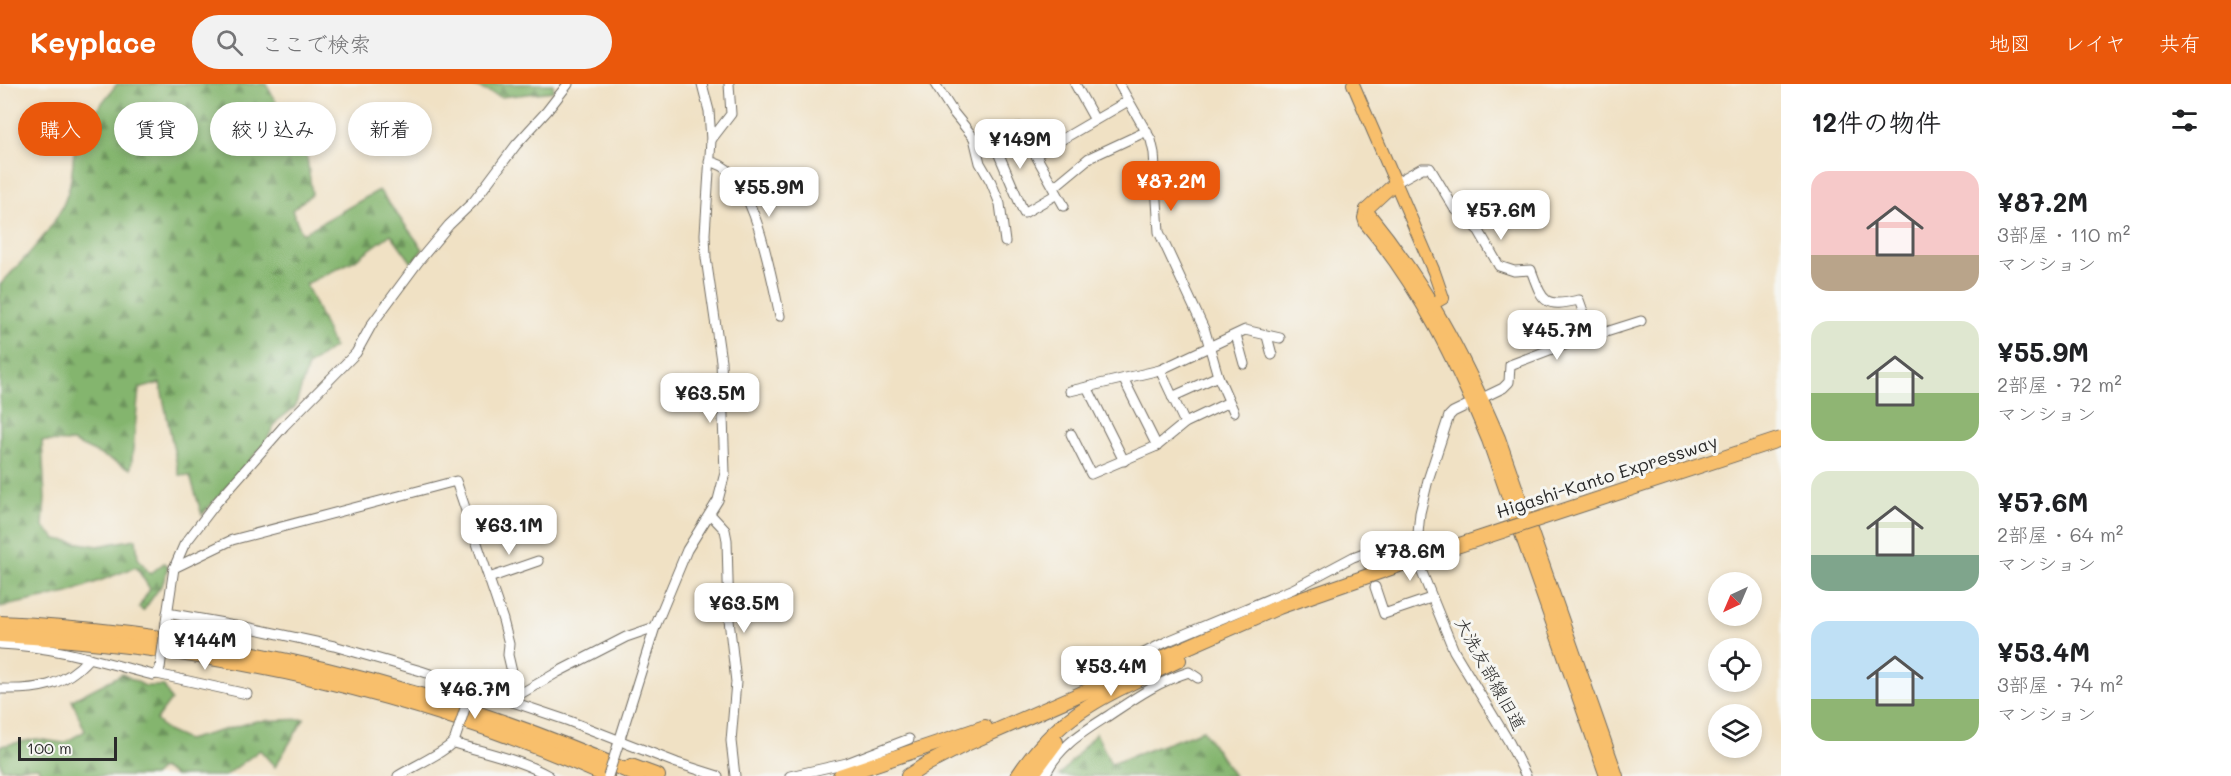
<!DOCTYPE html>
<html lang="ja">
<head>
<meta charset="utf-8">
<style>
	:root { --surface:#fff; --page:#f2f2f2; --text:#202124; --muted:#757577; --accent:#ea580c }
	body { margin:0; font-family:Mali,"Klee One",sans-serif; background:var(--page); color:var(--text); height:100vh; display:flex; flex-direction:column; font-size:22px; white-space:nowrap }
	* { box-sizing:border-box; margin:0 }
	p { font-size:20px; color:var(--muted) }
	.icon { flex:none; width:33px; height:33px; fill:none; stroke:currentColor; stroke-width:2; stroke-linecap:round; stroke-linejoin:round }
	.map { position:relative; flex:1; overflow:hidden }
	.drawer { display:flex; flex-direction:column; background:var(--surface); width:450px }
	.drawer>* { flex:none }
	.guide { position:absolute; left:18px; top:18px; width:570px; height:54px; display:flex; gap:12px }
	.needle { width:39px; rotate:224deg }
	.controls { position:absolute; left:1708px; top:488px; display:grid; gap:12px }
	.controls a { display:grid; place-items:center; width:54px; height:54px; border-radius:50%; background:var(--surface); box-shadow:0 3px 9px #0003; font-size:30px }
	.scale { position:absolute; left:18px; bottom:15px; width:99px; box-sizing:border-box; padding-left:6px; border:3px solid #2b2b2b; border-top:0; font-size:16px; line-height:21px; white-space:nowrap; color:#2b2b2b; -webkit-text-stroke:4px #f6f6f2; paint-order:stroke }
	.price { position:absolute; translate:-50% -51px; padding:0 14px; border-radius:12px; background:#fff; color:#222; font-size:20px; line-height:39px; filter:drop-shadow(0 2px 3px #0008) }
	.price::after { content:''; position:absolute; left:50%; top:36px; width:18px; height:14px; margin-left:-9px; background:inherit; clip-path:polygon(0 0,100% 0,50% 100%) }
	.price.active { background:var(--accent); color:#fff }
	ul { padding:0; list-style:none }
	li { display:flex; align-items:center; gap:18px; height:150px; padding:0 30px }
	li span { display:grid; place-items:center; flex:none; width:168px; height:120px; border-radius:18px; color:#555 }
	li>.icon { margin-inline-start:auto }
	span .icon { width:72px; height:72px; fill:#fffc; stroke-width:1 }
	li b { font-size:26px }
	h2 { display:flex; justify-content:space-between; align-items:center; height:72px; padding:0 30px; font-size:26px }
	.pill { padding:0 21px; border-radius:27px; background:var(--surface); box-shadow:0 3px 9px #0003; font-size:21px; line-height:54px }
	.pill.active { background:var(--accent); color:#fff }
	header { display:flex; align-items:center; gap:36px; box-sizing:border-box; height:84px; padding:0 30px; background:var(--accent); color:#fff }
	header strong { font-size:28px }
	nav { display:flex; gap:33px; margin-inline-start:auto; font-size:21px }
	.search { width:420px; height:54px; background:var(--page); display:flex; align-items:center; gap:15px; box-sizing:border-box; padding:0 21px; border-radius:33px; color:var(--muted); font-size:22px }
	main { display:flex; flex:1; min-height:0 }
	.map>svg:first-child { display:block }
	.forest { fill:url(#forest-firs); stroke:#58704c; stroke-width:1.5 }
	.lines { fill:none; stroke-linecap:round; stroke-linejoin:round }
	.minor-tunnel { stroke:#c9bda5; stroke-width:9; stroke-dasharray:9 4.5; stroke-linecap:butt }
	.minor-casing { stroke:#706b61; stroke-width:11 }
	.major-casing { stroke:#706b61; stroke-width:14 }
	.highway-casing { stroke:#706b61; stroke-width:16 }
	.minor { stroke:#fff; stroke-width:9 }
	.major { stroke:#f8bf6c; stroke-width:12 }
	.highway { stroke:#f8bf6c; stroke-width:14 }
	.minor-bridge-casing { stroke:#706b61; stroke-width:11; stroke-linecap:butt }
	.highway-bridge-casing { stroke:#706b61; stroke-width:16; stroke-linecap:butt }
	.minor-bridge { stroke:#fff; stroke-width:9 }
	.highway-bridge { stroke:#f8bf6c; stroke-width:14 }
	.labels { text-anchor:middle; stroke-width:6; stroke-linejoin:round; paint-order:stroke }
	.street-label { font-size:18px; fill:#2b2b2b; stroke:#f6f6f2 }
</style>
</head>
<body>
<header>
<strong>Keyplace</strong>
<div class="search"><svg class="icon" aria-label="search" viewBox="0 0 24 24"><circle cx="10" cy="10" r="6"/><path d="M15 15l6 6"/></svg>ここで検索</div>
<nav><a>地図</a><a>レイヤ</a><a>共有</a></nav>
</header>
<main>
<div class="map">
<svg width="1781" height="692" viewBox="0 0 1781 692">
	<defs>
		<pattern id="forest-firs" width="22" height="20" patternUnits="userSpaceOnUse" patternTransform="scale(1.5)"><rect width="22" height="20" fill="#84b56e"/><path d="M5 1l3.5 6h-7zM16 11l3.5 6h-7z" fill="#6c935b"/></pattern>
	</defs>
	<rect width="100%" height="100%" fill="#f6f6f2"/>
	<filter id="ink" filterUnits="userSpaceOnUse"><feTurbulence type="fractalNoise" baseFrequency=".0167" numOctaves="2"/><feDisplacementMap in="SourceGraphic" scale="12" xChannelSelector="R" yChannelSelector="G"/><feConvolveMatrix kernelMatrix="1 2 1 2 8 2 1 2 1" color-interpolation-filters="sRGB"/></filter>
	<filter id="wash" filterUnits="userSpaceOnUse"><feTurbulence type="fractalNoise" baseFrequency=".008" numOctaves="4" result="noise"/><feDisplacementMap in="SourceGraphic" scale="24" xChannelSelector="R" yChannelSelector="G"/><feGaussianBlur stdDeviation="1.35" result="paint"/><feColorMatrix in="noise" values="0 0 0 0 0 0 0 0 0 0 0 0 0 0 0 0 0 1.4 0 .05"/><feComposite in="paint" operator="in"/></filter>
	<g filter="url(#wash)">
		<rect width="100%" height="100%" fill="#f0e1c4"/>
		<g class="forest">
			<path d="M117,0H266L307,74L312,110L292,126L302,150L379,106L423,165L412,179L391,150L355,176L306,200L334,263L308,282L295,323L277,337L265,359L202,431L190,392L179,391L160,299L139,305L131,385L73,358L42,357L45,414L43,442L56,455L98,462L136,455L138,474L150,490L164,479L168,482L163,499L143,527L139,523L150,505L136,483L68,509L0,523V201C25,173 57,145 68,108C74,86 74,62 75,39L98,24Z"/>
			<polygon points="468,0 553,0 554,7 501,13"/>
			<polygon points="122,590 145,602 164,602 171,616 156,636 167,647 187,656 256,637 304,635 275,683 260,666 225,692 175,692 162,684 153,692 41,692 38,683 2,685 0,678 0,662 36,655 64,659 85,647 72,616"/>
			<polygon points="1203,646 1234,692 1059,692 1096,649 1111,680"/>
		</g>
	</g>
	<g filter="url(#ink)">
		<g class="lines">
			<polyline class="minor-tunnel" points="1366,478 1372,495"/>
			<g class="minor-casing">
				<g id="minor">
					<polyline points="935,0 953,28 974,54 980,79 991,98 1000,120 1005,158"/>
					<polyline points="1075,0 1095,36"/>
					<polyline points="1119,0 1151,56 1154,69 1159,148 1205,247 1218,292 1234,328"/>
					<polyline points="711,56 731,30 729,0"/>
					<polyline points="1037,70 1128,17"/>
					<path d="M709,78C753,79 772,197 780,232"/>
					<path d="M1395,99L1422,84H1430L1454,124L1479,147L1499,182L1514,187L1531,186C1543,218 1543,224 1579,216L1592,252"/>
					<polyline points="1054,103 1089,74 1147,47"/>
					<polyline points="1057,110 1024,129 994,59 1020,43 1064,122"/>
					<polyline points="1236,251 1244,280"/>
					<polyline points="1267,252 1272,271"/>
					<polyline points="1160,286 1185,339"/>
					<polyline points="1124,296 1157,362"/>
					<polyline points="1087,303 1124,377"/>
					<polyline points="1070,307 1160,286 1245,246 1280,254"/>
					<polyline points="1172,313 1218,292"/>
					<polyline points="1071,350 1091,390 1157,362 1185,339 1229,318"/>
					<polyline points="710,430 725,446 727,456 729,536 736,598 731,657 735,692"/>
					<polyline points="174,484 232,456 456,397 503,536 509,560 508,571 512,588 520,609"/>
					<polyline points="489,494 538,477"/>
					<polyline points="1375,503 1384,530 1431,514"/>
					<polyline points="167,529 246,543 334,562 421,587 569,637 677,679 718,692"/>
					<polyline points="166,538 174,484 184,461 217,418 284,342 356,269 372,240 418,178 449,141 474,117 516,61 547,27 568,0"/>
					<path d="M0,560C52,562 103,578 153,591L157,590L160,584"/>
					<polyline points="1083,589 1140,571 1168,557 1293,505 1353,473 1399,456 1417,460"/>
					<polyline points="157,590 247,610"/>
					<path d="M0,605C36,606 64,603 89,574"/>
					<polyline points="515,613 558,588 626,553 655,543"/>
					<path d="M454,659C486,669 519,675 549,692"/>
					<polyline points="618,661 655,543 687,466 718,416 725,389 721,277 706,174 705,150 711,56 709,27 702,0"/>
					<path d="M398,692C410,684 452,665 455,655"/>
					<polyline points="790,692 847,679 909,655"/>
					<path d="M1045,692C1057,663 1083,648 1108,632C1135,614 1157,598 1189,588L1198,594"/>
					<polyline points="1526,692 1509,658 1454,567 1419,481 1417,460 1420,429 1428,396 1449,332 1453,328 1503,304 1509,298 1510,281 1552,265 1641,237"/>
				</g>
			</g>
			<g class="major-casing">
				<g id="major">
					<polyline points="1353,0 1434,188 1443,214 1434,219"/>
					<path d="M1366,126C1425,198 1463,269 1499,354L1617,692"/>
					<path d="M1366,126L1364,134L1366,140C1420,204 1456,279 1488,356L1606,692"/>
					<polyline points="1366,126 1395,99"/>
				</g>
			</g>
			<g class="highway-casing">
				<g id="highway">
					<path d="M0,539C220,549 438,603 639,692"/>
					<path d="M0,551C209,562 415,607 607,692"/>
					<polyline points="631,682 658,692"/>
					<polyline points="840,692 985,643"/>
					<polyline points="908,692 927,680 966,660 1279,523 1411,477"/>
					<path d="M1018,692C1062,625 1111,609 1179,576"/>
					<polyline points="1031,692 1056,658"/>
				</g>
			</g>
			<use href="#minor" class="minor"/>
			<use href="#major" class="major"/>
			<use href="#highway" class="highway"/>
			<g class="minor-bridge-casing">
				<g id="minor-bridge">
					<polyline points="160,584 166,538"/>
					<polyline points="455,655 470,609"/>
					<polyline points="608,692 618,661"/>
				</g>
			</g>
			<g class="highway-bridge-casing">
				<polyline id="highway-bridge" points="1411,477 1781,355"/>
			</g>
			<use href="#minor-bridge" class="minor-bridge"/>
			<use href="#highway-bridge" class="highway-bridge"/>
		</g>
	</g>
	<g class="labels">
		<g class="street-label">
			<text transform="translate(1607 393) rotate(-18)" y="6">Higashi-Kanto Expressway</text>
			<text transform="translate(1490 590) rotate(61)" y="6">大洗友部線旧道</text>
		</g>
	</g>
</svg>
<div class="controls">
<a><svg class="needle" viewBox="-14 -14 28 28"><path d="M0-13l5 13h-10z" fill="#e53935"/><path d="M0 13l5-13h-10z" fill="#757577"/></svg></a>
<a><svg class="icon" aria-label="locate" viewBox="0 0 24 24"><circle cx="12" cy="12" r="6"/><path d="M12 2v4M12 18v4M2 12h4M18 12h4"/></svg></a>
<a><svg class="icon" aria-label="layers" viewBox="0 0 24 24"><path d="M12 4l9 5-9 5-9-5zM3 14l9 5 9-5"/></svg></a>
</div>
<div class="scale">100 m</div>
<b class="price" style="left:1020px;top:86px">¥149M</b>
<b class="price active" style="left:1171px;top:128px">¥87.2M</b>
<b class="price" style="left:769px;top:134px">¥55.9M</b>
<b class="price" style="left:1501px;top:157px">¥57.6M</b>
<b class="price" style="left:1557px;top:277px">¥45.7M</b>
<b class="price" style="left:710px;top:340px">¥63.5M</b>
<b class="price" style="left:509px;top:472px">¥63.1M</b>
<b class="price" style="left:1410px;top:498px">¥78.6M</b>
<b class="price" style="left:744px;top:550px">¥63.5M</b>
<b class="price" style="left:205px;top:587px">¥144M</b>
<b class="price" style="left:1111px;top:613px">¥53.4M</b>
<b class="price" style="left:475px;top:636px">¥46.7M</b>
<div class="guide">
<a class="pill active">購入</a>
<a class="pill">賃貸</a>
<a class="pill">絞り込み</a>
<a class="pill">新着</a>
</div>
</div>
<section class="drawer">
<h2>12件の物件<svg class="icon" aria-label="filters" viewBox="0 0 24 24"><path d="M4 7h16M4 17h16"/><circle cx="9" cy="7" r="2"/><circle cx="15" cy="17" r="2"/></svg></h2>
<ul>
<li><span style="background:linear-gradient(#f6c9c9 70%,#b9a48a 0)"><svg class="icon" aria-label="home" viewBox="0 0 24 24"><path d="M3 11l9-7 9 7M6 9v11h12V9"/></svg></span><div><b>¥87.2M</b><p>3部屋 · 110 m²</p><p>マンション</p></div></li>
<li><span style="background:linear-gradient(#dfe7d0 60%,#8fb573 0)"><svg class="icon" aria-label="home" viewBox="0 0 24 24"><path d="M3 11l9-7 9 7M6 9v11h12V9"/></svg></span><div><b>¥55.9M</b><p>2部屋 · 72 m²</p><p>マンション</p></div></li>
<li><span style="background:linear-gradient(#dfe7d0 70%,#7fa58c 0)"><svg class="icon" aria-label="home" viewBox="0 0 24 24"><path d="M3 11l9-7 9 7M6 9v11h12V9"/></svg></span><div><b>¥57.6M</b><p>2部屋 · 64 m²</p><p>マンション</p></div></li>
<li><span style="background:linear-gradient(#bfe0f5 65%,#8fb573 0)"><svg class="icon" aria-label="home" viewBox="0 0 24 24"><path d="M3 11l9-7 9 7M6 9v11h12V9"/></svg></span><div><b>¥53.4M</b><p>3部屋 · 74 m²</p><p>マンション</p></div></li>
</ul>
</section>
</main>
</body>
</html>
